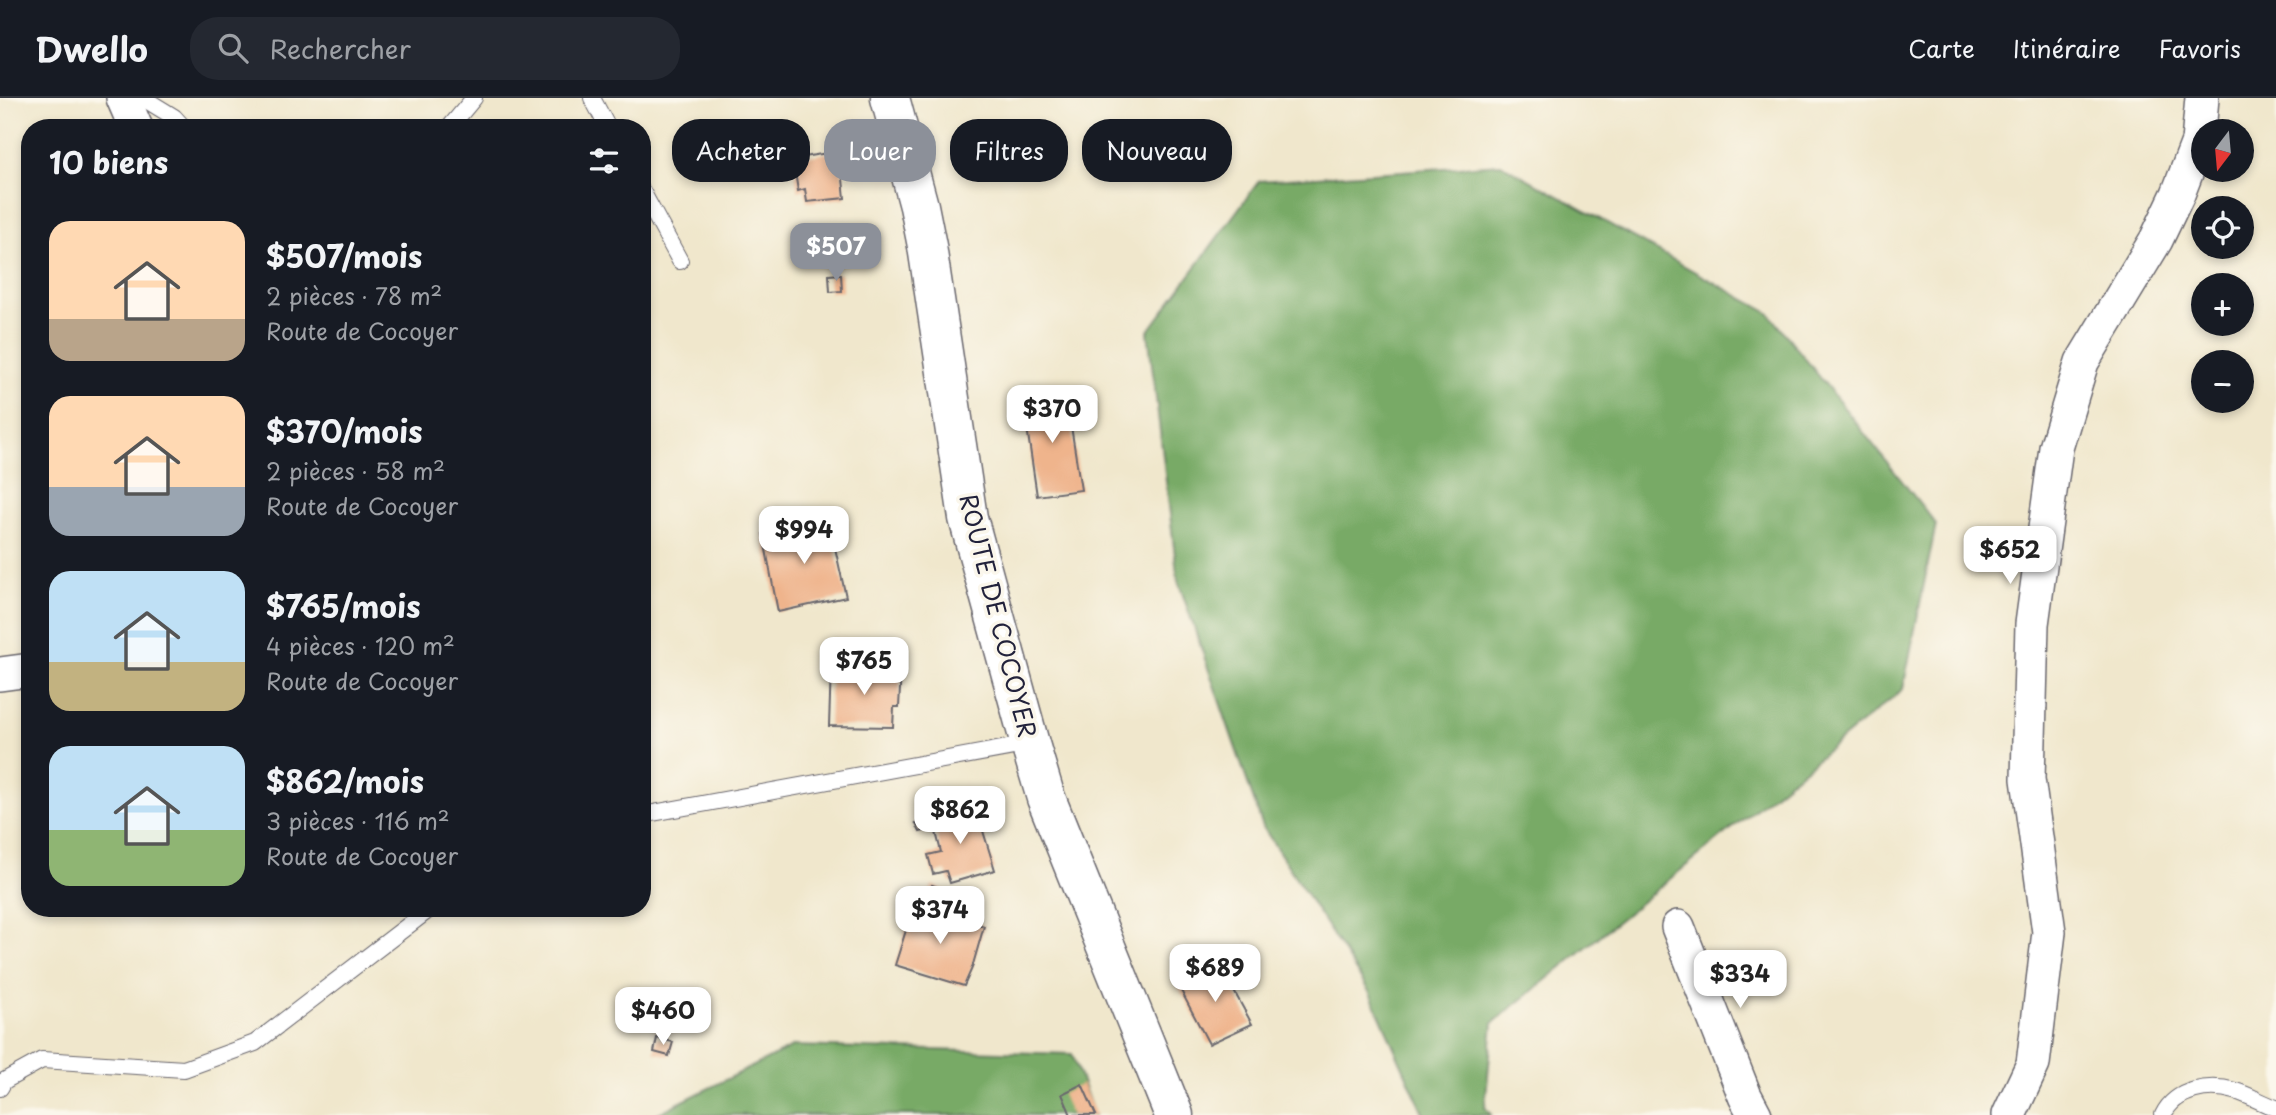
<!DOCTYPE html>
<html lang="fr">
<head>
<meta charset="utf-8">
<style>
	:root { --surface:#171b24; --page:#242831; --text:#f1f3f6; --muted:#9ea1a6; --line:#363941; --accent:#8c9099 }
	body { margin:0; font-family:"Playpen Sans",sans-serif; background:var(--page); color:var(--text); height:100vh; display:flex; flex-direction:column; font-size:26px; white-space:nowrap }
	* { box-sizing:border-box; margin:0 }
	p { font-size:23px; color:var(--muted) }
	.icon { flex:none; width:38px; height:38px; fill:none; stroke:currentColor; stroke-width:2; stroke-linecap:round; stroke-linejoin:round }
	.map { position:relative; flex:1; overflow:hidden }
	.sheet { position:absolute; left:21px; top:21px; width:630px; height:798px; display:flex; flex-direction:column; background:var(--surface); border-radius:28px; box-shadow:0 4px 10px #0003 }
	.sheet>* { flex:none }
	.hud { position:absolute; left:672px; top:21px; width:665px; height:63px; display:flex; gap:14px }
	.needle { width:46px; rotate:196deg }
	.buttons { position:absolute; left:2191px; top:21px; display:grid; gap:14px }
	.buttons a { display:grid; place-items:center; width:63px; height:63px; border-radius:50%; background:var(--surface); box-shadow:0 4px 10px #0003; font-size:35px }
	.price { position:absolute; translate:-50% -60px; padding:0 16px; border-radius:14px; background:#fff; color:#222; font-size:23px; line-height:46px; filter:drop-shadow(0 2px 4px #0008) }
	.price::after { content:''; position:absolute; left:50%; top:42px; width:21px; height:16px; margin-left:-10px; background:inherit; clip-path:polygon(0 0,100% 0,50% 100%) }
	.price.on { background:var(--accent); color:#fff }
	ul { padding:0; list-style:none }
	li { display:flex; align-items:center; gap:21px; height:175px; padding:0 28px }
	li span { display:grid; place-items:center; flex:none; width:196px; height:140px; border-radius:21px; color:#555 }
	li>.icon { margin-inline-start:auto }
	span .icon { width:84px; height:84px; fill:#fffc; stroke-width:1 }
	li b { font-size:30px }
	h2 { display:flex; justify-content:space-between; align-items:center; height:84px; padding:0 28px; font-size:30px }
	.pill { padding:0 24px; border-radius:28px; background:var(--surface); box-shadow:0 4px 10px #0003; font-size:24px; line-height:63px }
	.pill.on { background:var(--accent); color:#fff }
	header { display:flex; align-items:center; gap:42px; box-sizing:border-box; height:98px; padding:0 35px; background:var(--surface); border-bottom:2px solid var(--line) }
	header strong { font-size:33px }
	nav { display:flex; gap:38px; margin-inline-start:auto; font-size:24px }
	.search { width:490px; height:63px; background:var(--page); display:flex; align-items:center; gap:18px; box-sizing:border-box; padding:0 24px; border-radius:28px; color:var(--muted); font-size:26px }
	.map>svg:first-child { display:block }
	.forest { fill:#78aa66; stroke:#4d6650; stroke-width:2 }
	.building { fill:#efb48c }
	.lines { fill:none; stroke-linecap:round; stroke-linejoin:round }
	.service-casing { stroke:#6a676e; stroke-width:18 }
	.minor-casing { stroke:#6a676e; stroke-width:36 }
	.secondary-casing { stroke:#6a676e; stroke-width:41 }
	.service { stroke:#fff; stroke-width:16 }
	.minor { stroke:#fff; stroke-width:33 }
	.secondary { stroke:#fff; stroke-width:38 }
	.labels { text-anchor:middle; stroke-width:7; stroke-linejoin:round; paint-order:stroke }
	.street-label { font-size:24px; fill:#22223b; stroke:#fbf7ec }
</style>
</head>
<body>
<header>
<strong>Dwello</strong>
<div class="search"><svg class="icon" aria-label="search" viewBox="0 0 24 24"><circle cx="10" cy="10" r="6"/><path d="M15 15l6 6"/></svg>Rechercher</div>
<nav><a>Carte</a><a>Itinéraire</a><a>Favoris</a></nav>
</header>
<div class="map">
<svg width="2276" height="1017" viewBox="0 0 2276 1017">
	<rect width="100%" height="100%" fill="#fbf7ec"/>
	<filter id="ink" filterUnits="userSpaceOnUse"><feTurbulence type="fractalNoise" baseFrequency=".0143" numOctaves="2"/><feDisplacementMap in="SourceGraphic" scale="14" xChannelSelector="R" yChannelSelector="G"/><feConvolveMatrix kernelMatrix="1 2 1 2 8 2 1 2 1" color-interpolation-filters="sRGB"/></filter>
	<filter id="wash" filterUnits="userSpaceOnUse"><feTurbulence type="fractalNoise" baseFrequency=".00686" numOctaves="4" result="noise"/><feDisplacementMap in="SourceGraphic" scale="28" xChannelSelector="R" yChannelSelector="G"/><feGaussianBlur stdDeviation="1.57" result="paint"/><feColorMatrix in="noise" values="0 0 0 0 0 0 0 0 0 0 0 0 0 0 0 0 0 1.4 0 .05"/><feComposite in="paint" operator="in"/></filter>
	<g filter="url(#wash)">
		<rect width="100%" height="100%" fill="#f0e7cc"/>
		<g class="forest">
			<polygon points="1501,66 1769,215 1936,426 1903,591 1493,925 1485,1009 1491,1017 1424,1017 1370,895 1263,729 1178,483 1148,234 1259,83"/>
			<polygon points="794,948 1072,956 1094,1017 655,1017"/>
		</g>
		<g id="blocks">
			<g class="building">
				<polygon points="840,53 845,100 807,104 805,91 798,93 795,74 799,74 797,60"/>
				<polygon points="841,176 842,193 830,194 829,177"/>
				<polygon points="1066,296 1081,392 1037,398 1023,302"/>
				<polygon points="829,423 846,499 778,514 763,436"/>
				<polygon points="831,569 901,571 899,609 894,609 893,629 829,628"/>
				<polygon points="976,710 995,772 950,785 946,773 933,776 928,757 941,754 935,730 920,734 916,726"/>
				<polygon points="932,787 956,796 950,811 927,803"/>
				<polygon points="914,807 984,828 972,870 964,888 895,867"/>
				<polygon points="1218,864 1252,926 1209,946 1178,887"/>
				<polygon points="657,940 673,944 669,958 654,954"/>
				<polygon points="1082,986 1096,1017 1071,1017 1062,996"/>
			</g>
		</g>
	</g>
	<g filter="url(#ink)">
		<use href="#blocks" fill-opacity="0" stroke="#6a676e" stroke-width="2"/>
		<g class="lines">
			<g class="service-casing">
				<g id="service">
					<polyline points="143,0 174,19 184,30"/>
					<polyline points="592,0 608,30"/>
					<polyline points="449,30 474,0"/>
					<polyline points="642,93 680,163"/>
					<polyline points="642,717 1030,646"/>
					<polyline points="0,990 4,983 42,962 184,971 255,945 431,810"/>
					<path d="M2163,1017C2176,990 2210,986 2235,993C2249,997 2262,1005 2276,1010"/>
				</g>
			</g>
			<g class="minor-casing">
				<g id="minor">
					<polyline points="123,0 136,30"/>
					<polyline points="0,576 30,572"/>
					<polyline points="1678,829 1745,998 1755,1017"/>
					<polyline points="2009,1017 2033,966 2049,834 2028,681 2032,526 2056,350 2082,264 2156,142 2178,96 2198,44 2202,0"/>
				</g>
			</g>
			<g class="secondary-casing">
				<polyline id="secondary" points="890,0 919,108 927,148 968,420 1030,646 1046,700 1174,1017"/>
			</g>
			<use href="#service" class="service"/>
			<use href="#minor" class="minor"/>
			<use href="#secondary" class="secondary"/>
		</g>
	</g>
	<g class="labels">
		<g class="street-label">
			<text transform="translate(997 518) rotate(76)" y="8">ROUTE DE COCOYER</text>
		</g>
	</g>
</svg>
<div class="buttons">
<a><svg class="needle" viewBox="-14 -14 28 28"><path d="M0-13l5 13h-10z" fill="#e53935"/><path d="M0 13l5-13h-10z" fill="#9ea1a6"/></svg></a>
<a><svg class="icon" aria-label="locate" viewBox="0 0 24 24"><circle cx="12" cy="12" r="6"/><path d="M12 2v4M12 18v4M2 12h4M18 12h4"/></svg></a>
<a>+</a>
<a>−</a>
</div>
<b class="price on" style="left:836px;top:185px">$507</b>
<b class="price" style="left:1052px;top:347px">$370</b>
<b class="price" style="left:804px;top:468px">$994</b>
<b class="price" style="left:2010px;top:488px">$652</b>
<b class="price" style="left:864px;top:599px">$765</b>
<b class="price" style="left:960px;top:748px">$862</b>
<b class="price" style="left:940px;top:848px">$374</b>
<b class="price" style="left:1215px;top:906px">$689</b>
<b class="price" style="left:1740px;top:912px">$334</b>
<b class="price" style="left:663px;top:949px">$460</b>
<div class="hud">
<a class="pill">Acheter</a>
<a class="pill on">Louer</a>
<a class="pill">Filtres</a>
<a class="pill">Nouveau</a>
</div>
<section class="sheet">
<h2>10 biens<svg class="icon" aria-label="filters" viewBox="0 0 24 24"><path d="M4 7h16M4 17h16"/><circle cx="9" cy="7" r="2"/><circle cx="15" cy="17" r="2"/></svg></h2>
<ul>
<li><span style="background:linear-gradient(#ffd9b3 70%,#b9a48a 0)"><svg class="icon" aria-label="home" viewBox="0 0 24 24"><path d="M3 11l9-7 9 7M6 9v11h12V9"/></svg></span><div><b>$507/mois</b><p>2 pièces · 78 m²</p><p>Route de Cocoyer</p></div></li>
<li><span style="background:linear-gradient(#ffd9b3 65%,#9aa5b1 0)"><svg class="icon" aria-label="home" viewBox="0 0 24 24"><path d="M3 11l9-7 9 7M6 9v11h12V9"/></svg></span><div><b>$370/mois</b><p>2 pièces · 58 m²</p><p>Route de Cocoyer</p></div></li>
<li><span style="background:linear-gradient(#bfe0f5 65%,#c2b280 0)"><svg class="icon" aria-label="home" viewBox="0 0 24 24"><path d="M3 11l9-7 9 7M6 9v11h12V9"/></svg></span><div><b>$765/mois</b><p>4 pièces · 120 m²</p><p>Route de Cocoyer</p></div></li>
<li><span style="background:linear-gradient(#bfe0f5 60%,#8fb573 0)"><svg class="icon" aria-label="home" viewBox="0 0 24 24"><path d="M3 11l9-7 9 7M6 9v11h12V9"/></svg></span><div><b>$862/mois</b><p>3 pièces · 116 m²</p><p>Route de Cocoyer</p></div></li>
</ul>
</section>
</div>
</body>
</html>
